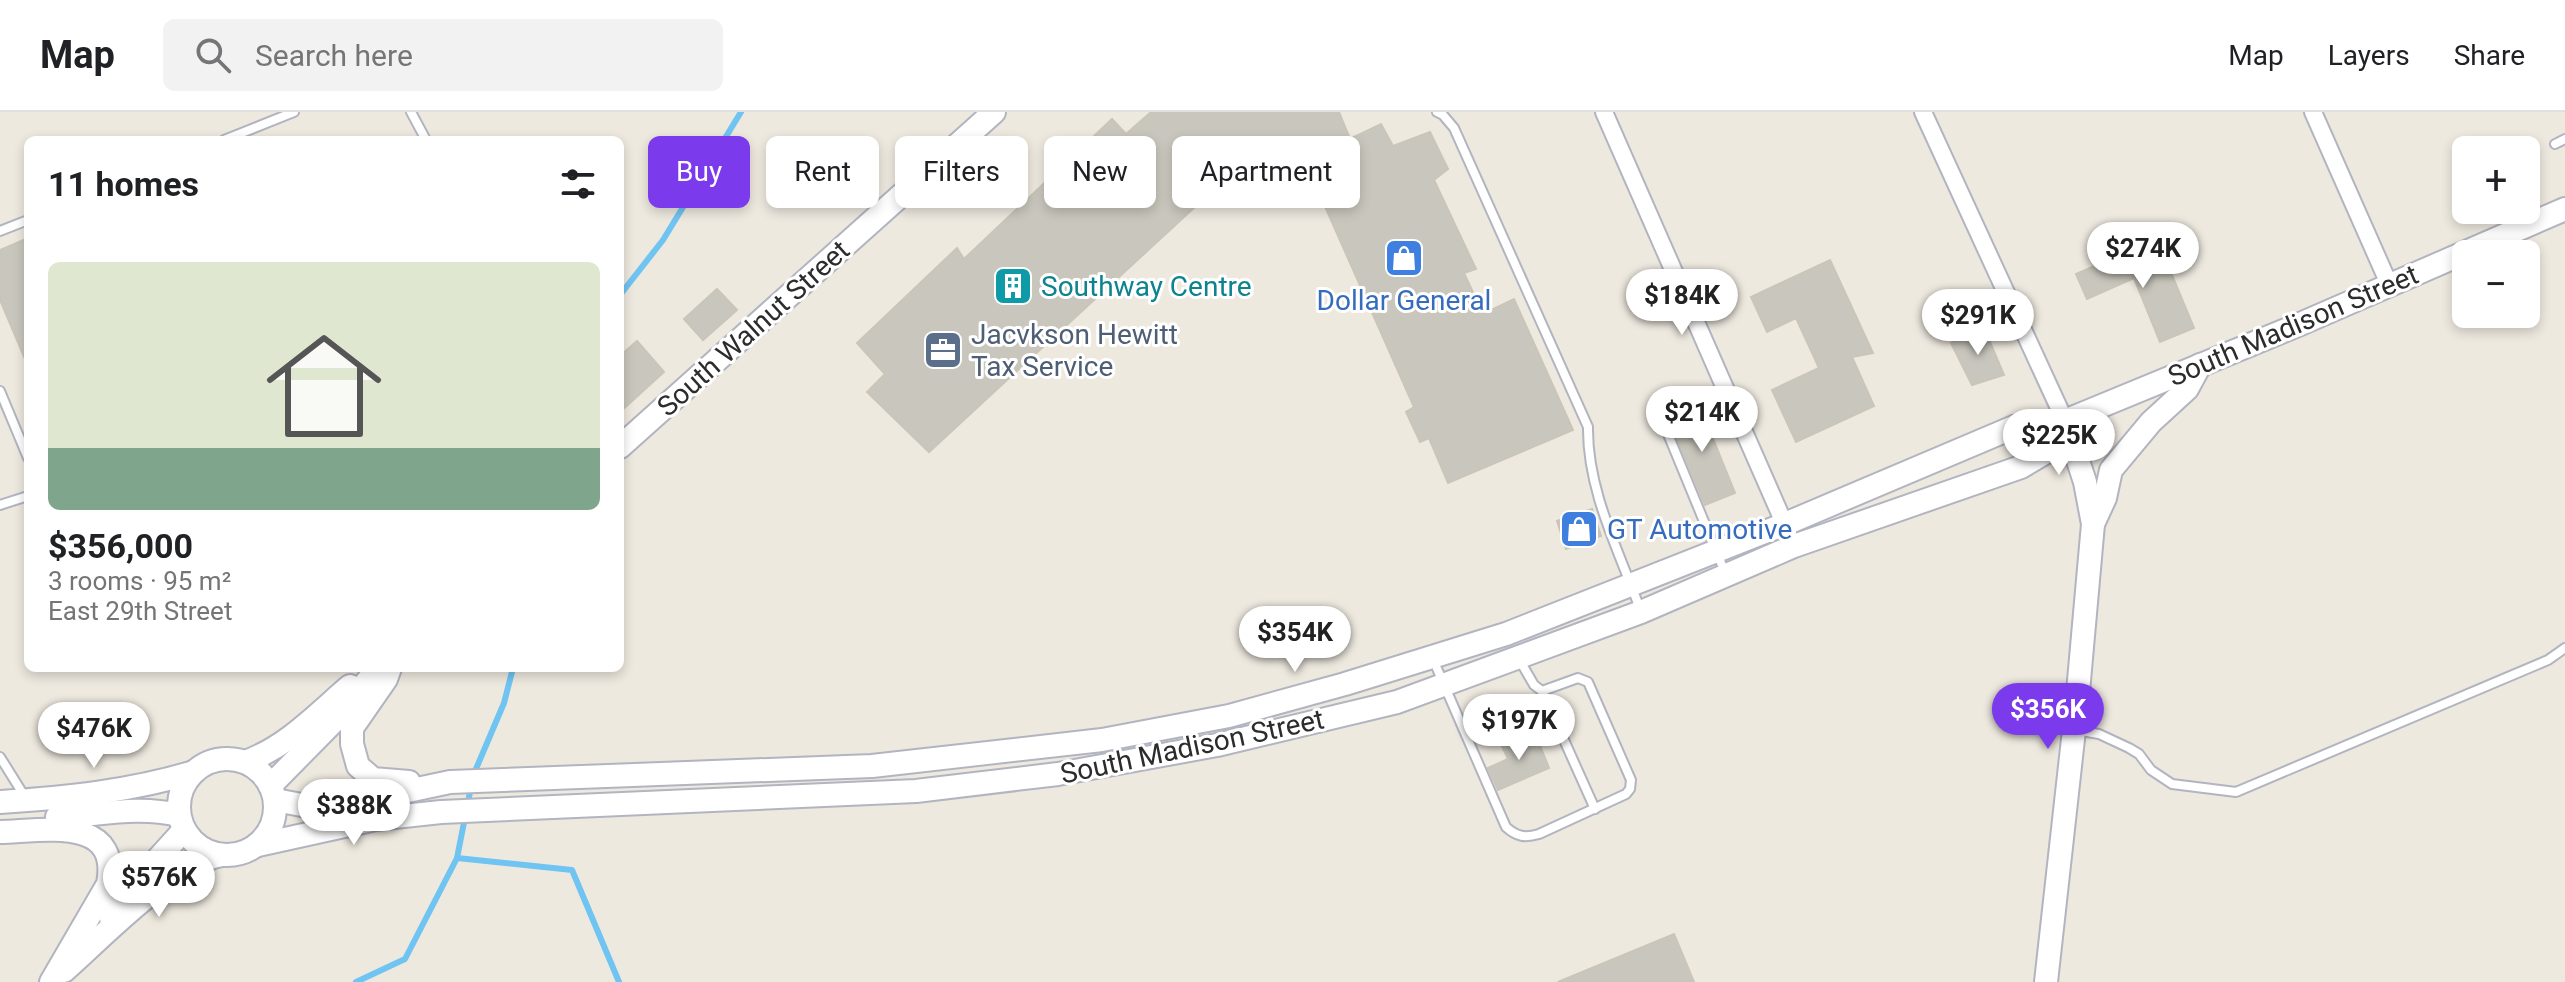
<!DOCTYPE html>
<html lang="en">
<head>
<meta charset="utf-8">
<style>
	:root { --surface:#fff; --page:#f2f2f2; --text:#202124; --muted:#757577; --line:#e0e0e0; --accent:#7c3aed }
	body { margin:0; font-family:Roboto,sans-serif; background:var(--page); color:var(--text); height:100vh; display:flex; flex-direction:column; font-size:30px; white-space:nowrap }
	* { box-sizing:border-box; margin:0 }
	p { font-size:26px; color:var(--muted) }
	.icon { flex:none; width:44px; height:44px; fill:none; stroke:currentColor; stroke-width:2; stroke-linecap:round; stroke-linejoin:round }
	.map { position:relative; flex:1; overflow:hidden }
	.sheet { position:absolute; left:24px; top:24px; width:600px; height:536px; display:flex; flex-direction:column; background:var(--surface); border-radius:12px; box-shadow:0 4px 12px #0003 }
	.sheet>* { flex:none }
	.hud { position:absolute; left:648px; top:24px; width:760px; height:72px; display:flex; gap:16px }
	.controls { position:absolute; left:2452px; top:24px; display:grid; gap:16px }
	.controls a { display:grid; place-items:center; width:88px; height:88px; border-radius:12px; background:var(--surface); box-shadow:0 4px 12px #0003; font-size:40px }
	.price { position:absolute; translate:-50% -68px; padding:0 18px; border-radius:28px; background:#fff; color:#222; font-size:26px; line-height:52px; filter:drop-shadow(0 2px 4px #0008) }
	.price::after { content:''; position:absolute; left:50%; top:48px; width:24px; height:18px; margin-left:-12px; background:inherit; clip-path:polygon(0 0,100% 0,50% 100%) }
	.price.current { background:var(--accent); color:#fff }
	ul { padding:0; list-style:none }
	li { display:grid; align-content:center; gap:16px; height:424px; padding:0 24px }
	li span { display:grid; place-items:center; height:248px; border-radius:12px; color:#555 }
	li>.icon { margin-inline-start:auto }
	span .icon { width:144px; height:144px; fill:#fffc; stroke-width:1 }
	li b { font-size:34px }
	h2 { display:flex; justify-content:space-between; align-items:center; height:96px; padding:0 24px; font-size:34px }
	.tag { padding:0 28px; border-radius:12px; background:var(--surface); box-shadow:0 4px 12px #0003; font-size:28px; line-height:72px }
	.tag.current { background:var(--accent); color:#fff }
	header { display:flex; align-items:center; gap:48px; box-sizing:border-box; height:112px; padding:0 40px; background:var(--surface); border-bottom:2px solid var(--line) }
	header strong { font-size:38px }
	nav { display:flex; gap:44px; margin-inline-start:auto; font-size:28px }
	.search { width:560px; height:72px; background:var(--page); display:flex; align-items:center; gap:20px; box-sizing:border-box; padding:0 28px; border-radius:12px; color:var(--muted); font-size:30px }
	.map>svg:first-child { display:block }
	.lines { fill:none; stroke-linecap:round; stroke-linejoin:round }
	.stream { stroke:#70c4f2; stroke-width:6 }
	.building { fill:#c9c7bd; stroke:#cac5b8; stroke-width:2 }
	.lane-casing { stroke:#b2b4c0; stroke-width:12 }
	.street-casing { stroke:#b2b4c0; stroke-width:20 }
	.secondary-casing { stroke:#b2b4c0; stroke-width:26 }
	.lane { stroke:#fff; stroke-width:8 }
	.street { stroke:#fff; stroke-width:16 }
	.secondary { stroke:#fff; stroke-width:22 }
	.labels { text-anchor:middle; stroke-width:6; stroke-linejoin:round; paint-order:stroke }
	.culture-label { font-size:28px; fill:#0d838f; stroke:#fff; text-anchor:start }
	.shop-label { font-size:28px; fill:#366cbe; stroke:#fff }
	.street-label { font-size:28px; fill:#2c2c2c; stroke:#fff }
	.service-label { font-size:28px; fill:#4e5e75; stroke:#fff; text-anchor:start }
</style>
</head>
<body>
<header>
<strong>Map</strong>
<div class="search"><svg class="icon" aria-label="search" viewBox="0 0 24 24"><circle cx="10" cy="10" r="6"/><path d="M15 15l6 6"/></svg>Search here</div>
<nav><a>Map</a><a>Layers</a><a>Share</a></nav>
</header>
<div class="map">
<svg width="2565" height="870" viewBox="0 0 2565 870">
	<rect width="100%" height="100%" fill="#eee9df"/>
	<g class="lines">
		<g class="stream">
			<polyline points="620,183 663,128 741,0"/>
			<polyline points="473,664 504,591 513,556"/>
			<polyline points="457,746 572,758 619,870"/>
			<polyline points="356,870 405,847 457,746 471,675"/>
		</g>
	</g>
	<g class="building">
		<polygon points="1151,0 1339,0 1350,27 1381,12 1393,34 1430,20 1448,57 1434,68 1476,157 1464,161 1483,202 1514,187 1573,318 1448,371 1429,326 1420,330 1406,300 1414,295 1311,63 1315,43 1251,27 1247,47 929,340 867,280 885,262 857,231 957,136 964,147 1112,7 1126,22"/>
		<polygon points="28,126 28,254 0,188 0,138"/>
		<polygon points="2153,135 2164,161 2170,158 2194,216 2160,230 2134,166 2087,187 2076,162 2108,148 2110,153"/>
		<polygon points="1830,148 1873,241 1852,245 1874,294 1796,330 1772,278 1819,256 1796,206 1767,220 1751,185"/>
		<polygon points="717,177 737,198 703,228 684,207"/>
		<polygon points="1984,216 2004,263 1972,273 1951,231"/>
		<polygon points="637,229 664,260 620,300 620,244"/>
		<polygon points="1699,292 1735,381 1705,393 1668,305"/>
		<polygon points="1592,397 1601,424 1566,437 1557,409"/>
		<polygon points="1535,621 1549,656 1498,678 1488,656 1508,647 1502,634"/>
		<polygon points="1674,822 1694,870 1558,870"/>
	</g>
	<g class="lines">
		<g class="lane-casing">
			<g id="lane">
				<polyline points="411,0 426,28"/>
				<path d="M1437,0L1443,3L1454,16L1588,315C1587,378 1619,439 1640,497"/>
				<polyline points="224,28 294,0"/>
				<polyline points="2555,32 2565,27"/>
				<polyline points="0,119 28,108"/>
				<polyline points="0,279 28,346"/>
				<polyline points="1656,293 1726,463"/>
				<polyline points="0,393 28,384"/>
				<path d="M1432,545L1506,715C1517,725 1525,726 1539,722L1626,682L1630,677L1631,668L1588,570L1578,566L1542,579L1534,573L1519,547"/>
				<polyline points="1542,579 1595,697"/>
				<polyline points="2075,618 2099,622 2129,636 2139,642 2151,658 2172,672 2236,680 2548,548 2565,536"/>
				<polyline points="0,645 25,685"/>
			</g>
		</g>
		<g class="street-casing">
			<g id="street">
				<polyline points="1604,0 1788,420"/>
				<polyline points="1923,0 2065,309"/>
				<polyline points="2313,0 2389,172"/>
			</g>
		</g>
		<g class="secondary-casing">
			<g id="secondary">
				<polyline points="620,335 994,0"/>
				<polyline points="2093,412 2105,386 2111,358 2151,310 2187,277 2200,253"/>
				<polyline points="390,556 386,567 352,616 352,632 358,654 373,667 409,670"/>
				<circle cx="227" cy="695" r="48"/>
				<path d="M245,650C287,635 317,602 350,574"/>
				<polyline points="270,674 338,605 378,556"/>
				<polyline points="275,688 323,697 450,670 872,654 1102,628 1229,604 1345,572 1506,522 1785,412 2014,315 2065,309 2298,213 2565,97"/>
				<path d="M0,690C66,686 131,679 194,660"/>
				<path d="M57,705C101,703 136,693 179,703"/>
				<path d="M0,720C43,719 121,703 108,772L51,870"/>
				<polyline points="258,733 376,707 441,700 916,679 1058,662 1217,633 1397,590 1641,500 1794,434 2021,355 2048,339 2065,309"/>
				<polyline points="111,806 146,760 184,718"/>
				<path d="M64,859C105,823 170,753 222,743"/>
				<polyline points="2046,870 2077,591 2093,412 2085,370 2065,309"/>
			</g>
		</g>
		<use href="#lane" class="lane"/>
		<use href="#street" class="street"/>
		<use href="#secondary" class="secondary"/>
	</g>
	<defs>
		<g id="shop-square" transform="scale(2)"><rect x="-9" y="-9" width="18" height="18" rx="4" fill="#3f7fe0" stroke="#fff"/><path d="M-5-2.5h2.3a2.7 3.5 0 0 1 5.4 0H5L5.5 6h-11ZM-1.5-2.5h3a1.5 2.3 0 0 0-3 0Z" fill="#fff"/></g>
		<g id="building-square" transform="scale(2)"><rect x="-9" y="-9" width="18" height="18" rx="4" fill="#0f9aa8" stroke="#fff"/><path d="M-4-6H4V6H1V3H-1V6H-4ZM-2.5-4.3h1.7v1.8h-1.7ZM.8-4.3h1.7v1.8H.8ZM-2.5-1h1.7V.8h-1.7ZM.8-1h1.7V.8H.8Z" fill="#fff"/></g>
		<g id="office-square" transform="scale(2)"><rect x="-9" y="-9" width="18" height="18" rx="4" fill="#5c6f8a" stroke="#fff"/><path d="M-6-3h4V-5.5h4V-3h4V5H-6ZM-1-4.5V-3h2v-1.5ZM-6 0V1H6V0Z" fill="#fff"/></g>
	</defs>
	<g fill-rule="evenodd">
		<use href="#shop-square" x="1404" y="146"/>
		<use href="#building-square" x="1013" y="174"/>
		<use href="#office-square" x="943" y="238"/>
		<use href="#shop-square" x="1579" y="417"/>
	</g>
	<g class="labels">
		<g class="culture-label">
			<text x="1041" y="184">Southway Centre</text>
		</g>
		<g class="shop-label">
			<text x="1404" y="198">Dollar General</text>
			<text x="1607" y="427" text-anchor="start">GT Automotive</text>
		</g>
		<g class="street-label">
			<text transform="translate(2293 213) rotate(-23)" y="10">South Madison Street</text>
			<text transform="translate(753 216) rotate(-42)" y="10">South Walnut Street</text>
			<text transform="translate(1192 634) rotate(-12)" y="10">South Madison Street</text>
		</g>
		<g class="service-label">
			<text x="971" y="232">Jacvkson Hewitt<tspan x="971" dy="32">Tax Service</tspan></text>
		</g>
	</g>
</svg>
<div class="controls">
<a>+</a>
<a>−</a>
</div>
<b class="price" style="left:2143px;top:178px">$274K</b>
<b class="price" style="left:1682px;top:225px">$184K</b>
<b class="price" style="left:1978px;top:245px">$291K</b>
<b class="price" style="left:1702px;top:342px">$214K</b>
<b class="price" style="left:2059px;top:365px">$225K</b>
<b class="price" style="left:1295px;top:562px">$354K</b>
<b class="price current" style="left:2048px;top:639px">$356K</b>
<b class="price" style="left:1519px;top:650px">$197K</b>
<b class="price" style="left:94px;top:658px">$476K</b>
<b class="price" style="left:354px;top:735px">$388K</b>
<b class="price" style="left:159px;top:807px">$576K</b>
<div class="hud">
<a class="tag current">Buy</a>
<a class="tag">Rent</a>
<a class="tag">Filters</a>
<a class="tag">New</a>
<a class="tag">Apartment</a>
</div>
<section class="sheet">
<h2>11 homes<svg class="icon" aria-label="filters" viewBox="0 0 24 24"><path d="M4 7h16M4 17h16"/><circle cx="9" cy="7" r="2"/><circle cx="15" cy="17" r="2"/></svg></h2>
<ul>
<li><span style="background:linear-gradient(#dfe7d0 75%,#7fa58c 0)"><svg class="icon" aria-label="home" viewBox="0 0 24 24"><path d="M3 11l9-7 9 7M6 9v11h12V9"/></svg></span><div><b>$356,000</b><p>3 rooms · 95 m²</p><p>East 29th Street</p></div></li>
</ul>
</section>
</div>
</body>
</html>
